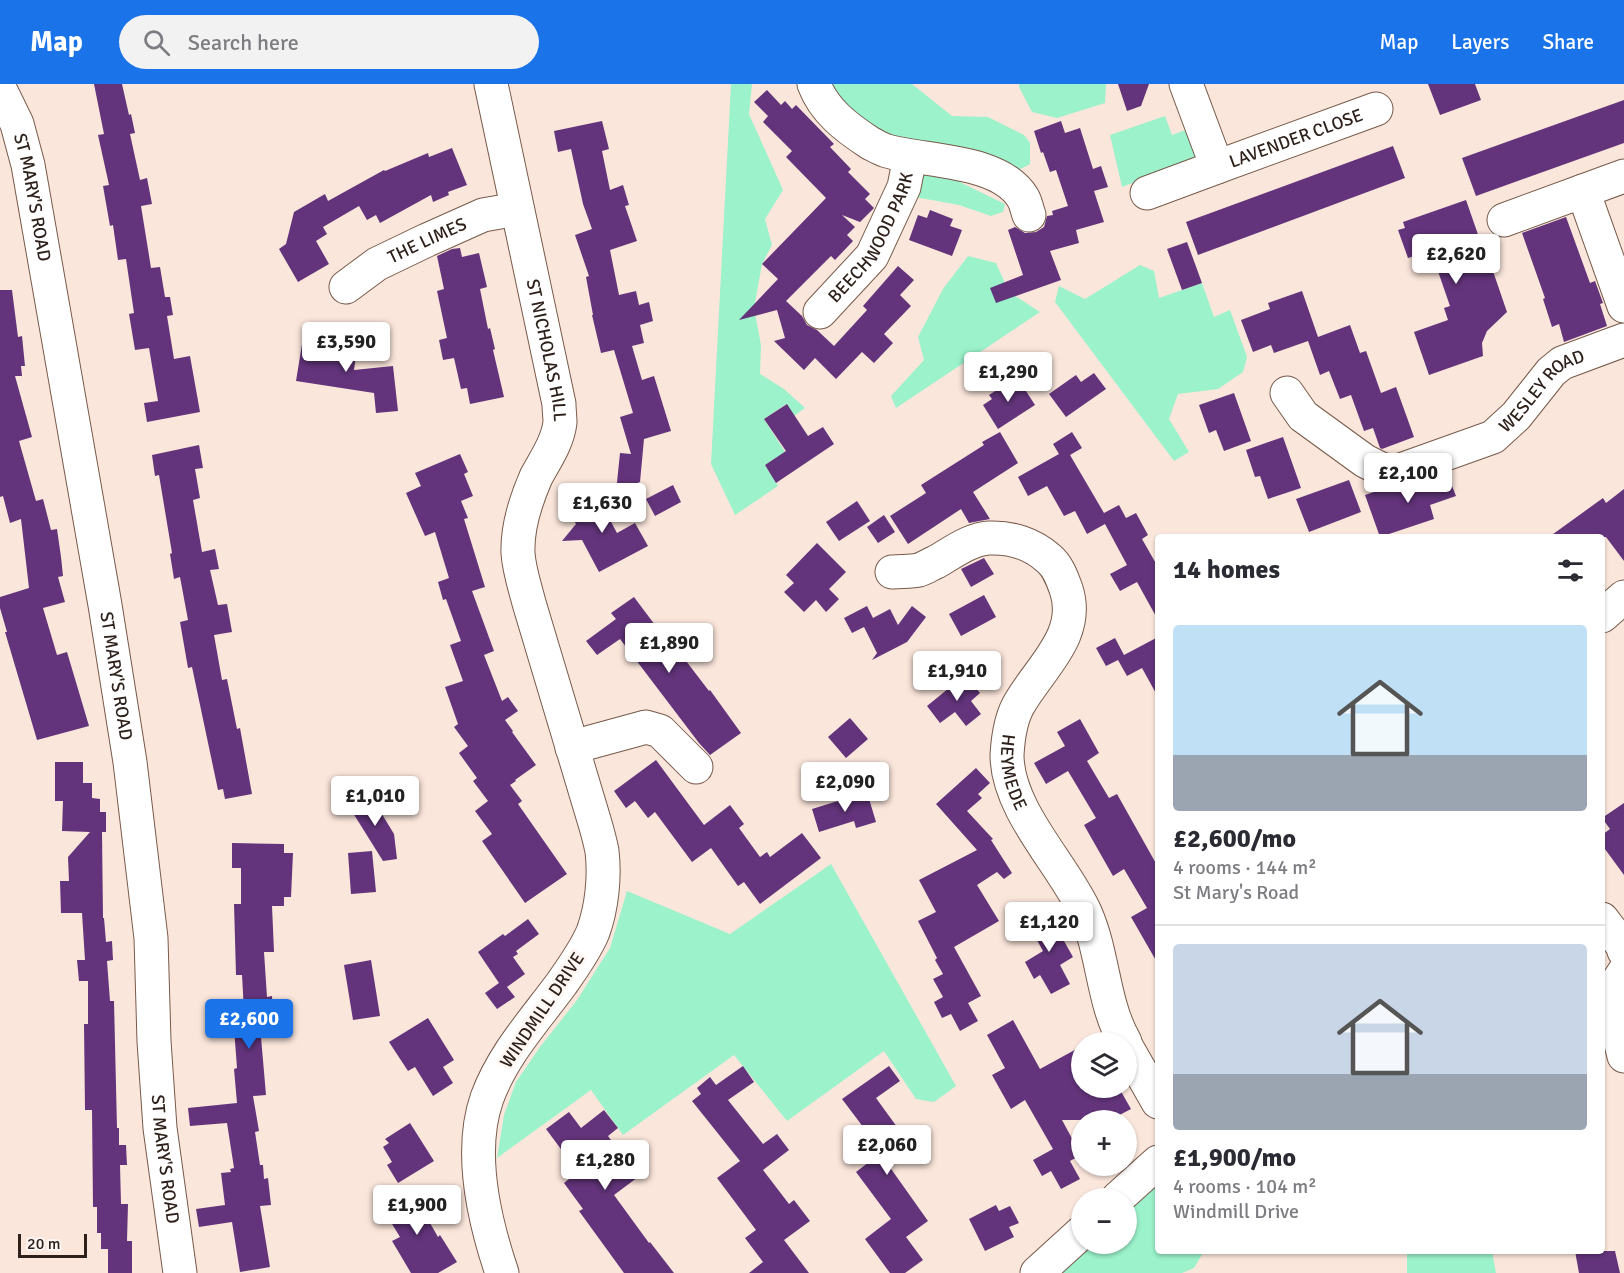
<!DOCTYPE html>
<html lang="en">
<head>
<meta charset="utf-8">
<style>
	:root { --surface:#fff; --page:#f2f2f3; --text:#2b2b33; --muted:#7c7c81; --line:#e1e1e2; --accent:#1a73e8 }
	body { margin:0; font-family:Signika,sans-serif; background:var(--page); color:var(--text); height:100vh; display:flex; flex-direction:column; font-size:22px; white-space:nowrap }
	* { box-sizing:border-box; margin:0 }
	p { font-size:20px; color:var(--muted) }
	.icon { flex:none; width:33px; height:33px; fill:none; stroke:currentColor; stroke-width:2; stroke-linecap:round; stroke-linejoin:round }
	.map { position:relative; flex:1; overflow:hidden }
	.details { position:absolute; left:1155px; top:450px; width:450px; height:720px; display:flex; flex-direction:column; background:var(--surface); border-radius:6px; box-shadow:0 2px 4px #0004 }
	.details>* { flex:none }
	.buttons { position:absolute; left:1071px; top:948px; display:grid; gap:12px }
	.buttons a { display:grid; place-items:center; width:66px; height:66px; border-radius:50%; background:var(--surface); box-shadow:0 2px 4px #0004; font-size:30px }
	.scale { position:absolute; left:18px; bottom:15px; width:69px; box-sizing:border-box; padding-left:6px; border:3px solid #2e211b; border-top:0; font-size:16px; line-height:21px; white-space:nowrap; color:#2e211b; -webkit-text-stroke:4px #fdf6f2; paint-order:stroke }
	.price { position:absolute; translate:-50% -51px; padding:0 14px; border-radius:6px; background:#fff; color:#222; font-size:20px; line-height:39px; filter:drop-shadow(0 2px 3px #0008) }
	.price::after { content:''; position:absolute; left:50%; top:36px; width:18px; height:14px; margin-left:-9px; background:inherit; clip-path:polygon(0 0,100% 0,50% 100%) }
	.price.selected { background:var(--accent); color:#fff }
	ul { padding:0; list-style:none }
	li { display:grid; align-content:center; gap:12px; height:318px; padding:0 18px }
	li+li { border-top:2px solid var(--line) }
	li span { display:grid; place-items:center; height:186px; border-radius:6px; color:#555 }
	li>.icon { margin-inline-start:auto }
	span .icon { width:108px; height:108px; fill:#fffc; stroke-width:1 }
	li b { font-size:26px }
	h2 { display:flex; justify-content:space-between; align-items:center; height:72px; padding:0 18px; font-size:26px }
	header { display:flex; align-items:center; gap:36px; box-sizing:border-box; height:84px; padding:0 30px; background:var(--accent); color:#fff }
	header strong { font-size:28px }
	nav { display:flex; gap:33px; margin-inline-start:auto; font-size:21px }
	.search { width:420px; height:54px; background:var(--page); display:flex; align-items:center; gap:15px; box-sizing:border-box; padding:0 21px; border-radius:33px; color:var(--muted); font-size:22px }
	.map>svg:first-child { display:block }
	.green { fill:#9bf2cb }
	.building { fill:#63347b }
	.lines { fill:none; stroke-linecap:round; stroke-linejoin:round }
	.minor-casing { stroke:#775a4a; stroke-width:35 }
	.minor { stroke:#fff; stroke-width:33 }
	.labels { text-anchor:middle; stroke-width:6; stroke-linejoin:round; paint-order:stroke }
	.street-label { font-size:18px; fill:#2e211b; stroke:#fdf6f2 }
</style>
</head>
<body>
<header>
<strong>Map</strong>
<div class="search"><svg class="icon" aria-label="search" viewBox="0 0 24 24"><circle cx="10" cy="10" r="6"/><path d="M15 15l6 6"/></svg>Search here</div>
<nav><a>Map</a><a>Layers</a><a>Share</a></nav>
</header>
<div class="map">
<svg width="1624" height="1189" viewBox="0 0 1624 1189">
	<rect width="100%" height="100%" fill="#fbe6db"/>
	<g class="green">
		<polygon points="731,0 752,0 749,30 783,106 765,135 772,161 762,180 754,224 761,261 760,290 784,305 805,324 794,332 786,320 764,335 785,368 765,381 778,402 735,431 711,380"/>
		<polygon points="830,0 912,0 952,32 988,33 1024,51 1030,59 1030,80 1017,87 918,66 872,46 838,14"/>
		<polygon points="1019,0 1106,0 1105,19 1057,34 1032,28 1019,3"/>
		<polygon points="1165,32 1172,51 1188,45 1199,74 1122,103 1110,51"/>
		<polygon points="935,86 1005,120 1003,128 991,132 959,121 915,113 916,93"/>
		<polygon points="968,172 996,179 1009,208 1040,228 896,324 891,312 924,276 918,253 943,205"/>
		<polygon points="1140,181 1154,187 1159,214 1202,199 1214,233 1230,226 1247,273 1243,288 1218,305 1178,310 1169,335 1189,368 1174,377 1055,218 1059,202 1085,215"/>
		<polygon points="831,780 956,1002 934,1018 916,1015 884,967 787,1037 734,971 623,1051 591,1006 497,1074 504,1031 516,998 540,963 577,916 610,864 627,807 730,850"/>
		<polygon points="1158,1099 1158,1167 1204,1167 1194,1184 1182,1189 1056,1189 1089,1160 1126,1160 1127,1126"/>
		<polygon points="1407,1167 1492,1167 1496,1189 1407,1189"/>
	</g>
	<g class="building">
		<polygon points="94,0 122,0 129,31 131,30 135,49 130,50 140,96 147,94 152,120 141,122 151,184 160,183 165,213 170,213 173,231 167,232 174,275 190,272 200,328 147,338 144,319 158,317 149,264 135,266 129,230 134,229 126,175 118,176 113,141 110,142 103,102 109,101 98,51 104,50"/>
		<polygon points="1118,0 1149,0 1141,22 1127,27"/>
		<polygon points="1428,0 1475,0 1481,16 1440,31"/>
		<polygon points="767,6 781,21 785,17 792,25 796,21 834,60 830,63 851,85 848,88 870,110 865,115 874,124 860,138 842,131 855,143 847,151 853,157 835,176 831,172 786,217 802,232 807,241 817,246 834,262 867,226 863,222 898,182 914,196 900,211 911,222 884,250 893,259 874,279 862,268 836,295 815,274 804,286 774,257 785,254 777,226 739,236 778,195 762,180 826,114 786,73 792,67 763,38 768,32 754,18"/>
		<polygon points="1624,16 1624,59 1476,112 1462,74"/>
		<polygon points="602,37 609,65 602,67 610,106 623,101 629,121 625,122 637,157 610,166 619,211 636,207 639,221 649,218 653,237 640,241 644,259 632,262 642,296 654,292 671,347 644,355 640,398 616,408 620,369 631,370 620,333 633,329 614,266 601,269 592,231 593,231 586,193 589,192 575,151 592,145 583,120 571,65 558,68 554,47"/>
		<polygon points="1061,37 1065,49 1080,44 1093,85 1101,82 1108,103 1094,107 1104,138 1076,146 1079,159 1050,167 1061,196 996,219 990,204 1023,191 1008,146 1015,143 1025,149 1036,148 1044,143 1047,132 1053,131 1052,127 1068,122 1056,86 1050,88 1043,68 1041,69 1034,47"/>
		<polygon points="1393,62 1405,94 1198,171 1186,138"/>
		<polygon points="452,64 467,101 448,108 449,111 433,118 431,111 380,139 376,131 367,136 359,122 323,143 327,150 316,157 329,180 298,198 279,165 286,160 294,128 325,110 328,117 384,86 385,87 428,69 429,73"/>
		<polygon points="1466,116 1482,162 1484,161 1507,228 1487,247 1482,259 1483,272 1429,291 1414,248 1448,236 1444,224 1450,222 1431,167 1408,174 1398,146 1405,144 1403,138"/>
		<polygon points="930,126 953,135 950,142 962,146 952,172 909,156 918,131 927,134"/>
		<polygon points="1566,133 1590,199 1595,197 1603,219 1600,220 1607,242 1564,258 1559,240 1552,243 1543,215 1545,214 1539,197 1522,149"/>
		<polygon points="1187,158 1202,199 1182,206 1167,165"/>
		<polygon points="460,164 462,173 479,169 487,203 480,205 488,245 490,244 495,265 493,266 504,313 470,320 467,304 461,305 454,274 443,276 439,256 447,254 437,207 444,205 437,172 452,165"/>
		<polygon points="0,206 12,206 18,253 22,252 25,282 21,282 22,292 15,292 32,353 19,357 36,417 43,415 51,446 57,445 61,473 63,492 58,493 65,518 43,524 57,571 67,568 89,642 37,656 5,548 7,548 0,524 0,513 29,504 21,435 10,439 3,412 0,413"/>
		<polygon points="1302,207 1318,253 1350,241 1360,269 1366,267 1381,309 1396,303 1414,353 1382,365 1380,364 1373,344 1364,347 1351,311 1340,315 1329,287 1320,291 1308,257 1274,269 1271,261 1253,268 1241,236 1270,225 1268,219"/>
		<polygon points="303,254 357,264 354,286 393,282 398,327 376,329 374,309 296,297"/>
		<polygon points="1094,289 1106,305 1066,333 1049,310 1076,291 1081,298"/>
		<polygon points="1017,293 1035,321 998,345 983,321 992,315 989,311"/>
		<polygon points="1234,309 1251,357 1224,367 1216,346 1209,349 1199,321"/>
		<polygon points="787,320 808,352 823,343 834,360 776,399 765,381 786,367 764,335"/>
		<polygon points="1000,348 1018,379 973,408 990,435 969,439 961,425 908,460 890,432 926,409 921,401 984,361 982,358"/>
		<polygon points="1072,348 1082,364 1070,371 1104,429 1119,421 1126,434 1136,429 1148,451 1142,455 1158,483 1158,536 1137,498 1120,507 1110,490 1127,481 1105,440 1087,450 1075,427 1064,432 1047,402 1028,412 1018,393 1059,370 1053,360"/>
		<polygon points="1283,353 1301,404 1268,415 1260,392 1255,393 1246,366"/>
		<polygon points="199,361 203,384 195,385 200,414 193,416 202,468 215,465 219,485 210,486 218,521 227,520 232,548 214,551 222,596 227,595 237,645 240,644 252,710 225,715 223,705 218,706 192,583 188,584 180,538 188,536 180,493 174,495 170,470 172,469 159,391 155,392 152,371"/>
		<polygon points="460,370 468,388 464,390 473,412 461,417 468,434 464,435 485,503 472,507 494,567 484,571 502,617 508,613 518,627 505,636 513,647 512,648 536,681 515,696 516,697 510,701 522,717 518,720 567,790 525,819 482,757 492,750 475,727 488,717 473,697 477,694 459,669 468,662 454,643 458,640 445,603 463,597 450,561 461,557 446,515 443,516 438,498 449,494 435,448 425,452 406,409 421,402 415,389"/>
		<polygon points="1447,389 1456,412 1430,421 1434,435 1380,453 1365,411 1383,405 1392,406 1401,406"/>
		<polygon points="1349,396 1361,428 1309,448 1296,415"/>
		<polygon points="673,401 681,418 655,432 646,415"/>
		<polygon points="1624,405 1624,477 1606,453 1549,453 1603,414 1606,419"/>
		<polygon points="597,412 617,449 635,439 648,462 599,488 582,456 562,457 576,440 566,422 582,413 585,418"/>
		<polygon points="857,417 870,437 839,457 826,438"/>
		<polygon points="884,431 895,448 878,459 867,443"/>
		<polygon points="817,459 846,488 829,505 839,515 826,528 816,516 804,528 784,508 794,499 786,491"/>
		<polygon points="984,474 994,490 971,503 961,485"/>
		<polygon points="984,511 996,533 961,552 949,530"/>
		<polygon points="634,513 667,557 676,550 690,567 683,573 709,607 710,606 741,649 710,671 699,659 620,555 597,571 586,557 616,535 611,529"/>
		<polygon points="867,522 873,534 890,525 898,541 912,522 926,533 907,558 872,576 877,569 864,543 852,549 844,534"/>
		<polygon points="1158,553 1158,613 1142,584 1127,592 1118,576 1106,582 1096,564 1115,554 1124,571"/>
		<polygon points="965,591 980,609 971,617 981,630 966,642 955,628 940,639 927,622"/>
		<polygon points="850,634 868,655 846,674 828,653"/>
		<polygon points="1080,635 1099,669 1087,677 1109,714 1117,710 1158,783 1158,880 1131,833 1147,824 1124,785 1113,792 1084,741 1096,734 1068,687 1046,700 1034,679 1065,662 1057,648"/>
		<polygon points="656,676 704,741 730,721 744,740 739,744 760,773 767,768 770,773 802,749 821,774 760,820 744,798 738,802 711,764 692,778 655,728 648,734 635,717 626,724 614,707"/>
		<polygon points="55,678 83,678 83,699 92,699 92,714 100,715 100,728 106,728 106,748 102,748 103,834 104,834 106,858 112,857 113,876 107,877 110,917 114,917 117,1044 119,1044 119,1061 126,1061 127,1081 120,1081 121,1120 128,1120 127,1157 132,1157 132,1189 108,1189 108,1165 101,1165 101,1149 97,1149 97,1123 93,1123 92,1026 85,1026 84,940 88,940 88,897 79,897 77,876 85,876 82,829 61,829 60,797 69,797 68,773 90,748 62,747 63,717 55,717"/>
		<polygon points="976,684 990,699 978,710 982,714 967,727 993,755 991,756 1012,789 1004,795 997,788 977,801 999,837 954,863 981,912 968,919 978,937 960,947 951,930 942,934 934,918 943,913 933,895 943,890 935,876 937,874 918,837 936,828 919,796 977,766 936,720"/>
		<polygon points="867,708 876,738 856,744 854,737 819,748 812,725"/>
		<polygon points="366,709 372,718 374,717 394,750 397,775 383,777 348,721"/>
		<polygon points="1624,719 1624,791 1602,761 1602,751 1610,745 1602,734"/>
		<polygon points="232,759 284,760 284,769 293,769 291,813 284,813 284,822 272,822 274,868 264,868 267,913 272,912 274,952 261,953 266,1011 253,1012 259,1047 255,1048 260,1081 263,1081 264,1095 268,1094 271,1121 260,1122 270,1183 240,1188 232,1138 199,1143 196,1125 225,1121 221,1089 231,1088 230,1085 234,1084 227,1039 190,1042 188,1024 237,1019 234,985 237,984 234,944 241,944 240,928 244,927 242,891 236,891 234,820 241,820 241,784 232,784"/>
		<polygon points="372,767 376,808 351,810 348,769"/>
		<polygon points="1046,825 1073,873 1060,881 1070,900 1051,910 1040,891 1034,895 1025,878 1043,867 1026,836"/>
		<polygon points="528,835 539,850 516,867 518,870 513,873 525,890 507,903 515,913 497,925 485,909 499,899 478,868 503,850 505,852"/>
		<polygon points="371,876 380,932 353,936 344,881"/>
		<polygon points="428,934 454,976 443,983 453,999 433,1012 415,983 408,987 389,958"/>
		<polygon points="1013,936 1040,985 1082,962 1082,1004 1119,1004 1131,1025 1110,1036 1062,1036 1081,1071 1070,1077 1080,1095 1061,1105 1051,1087 1042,1092 1033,1076 1053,1065 1025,1016 1011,1025 992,991 1005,984 987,951"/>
		<polygon points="743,982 754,998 728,1016 763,1060 777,1050 789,1066 763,1086 789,1120 794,1116 810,1137 784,1156 809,1189 749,1189 763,1178 745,1154 756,1146 717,1094 740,1077 692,1017 701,1010 697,1004 710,993 716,1001"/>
		<polygon points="889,982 900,997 876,1014 913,1065 889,1082 928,1137 906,1153 923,1176 905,1189 890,1189 865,1155 891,1135 856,1088 869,1078 865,1074 879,1064 842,1015"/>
		<polygon points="604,1026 618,1044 608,1052 638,1093 614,1111 649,1159 650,1158 674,1189 624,1189 579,1127 583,1125 564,1099 578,1088 546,1045 569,1028 581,1044"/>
		<polygon points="410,1039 434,1077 398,1099 387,1081 392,1078 383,1063 389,1059 385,1055"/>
		<polygon points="410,1104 438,1153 440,1151 457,1178 438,1189 411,1189 392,1157 400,1153 381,1122"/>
		<polygon points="996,1121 999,1127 1010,1122 1019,1139 1009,1143 1014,1153 985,1167 969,1135"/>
		<polygon points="1575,1167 1615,1167 1620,1189 1579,1189"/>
	</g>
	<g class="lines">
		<g class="minor-casing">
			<g id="minor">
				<path id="s1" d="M491,0L559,320C559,326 560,333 560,338C558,358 545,376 536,393C526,416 517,444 518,469C519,486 525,503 529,519L594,736C597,746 600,757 602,767C605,793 602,823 593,848C585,867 573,883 562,899C535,936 503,970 487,1014C468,1068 484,1136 502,1189"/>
				<path d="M814,0C824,27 847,44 870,59C876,62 881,65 887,67C926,78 1000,75 1023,114C1026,119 1027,126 1029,131"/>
				<path id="s2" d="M0,5L17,40L28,81L105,521L130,678L151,854L154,957L160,1044L180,1189"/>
				<path id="s3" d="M1217,83L1376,25"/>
				<polyline points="1583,107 1624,92"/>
				<polyline points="1147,109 1217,83 1186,0"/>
				<polyline points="1504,136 1583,107 1624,222"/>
				<path id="s4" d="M346,203L377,180L427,156L483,131L517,125"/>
				<path id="s5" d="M820,228L872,172L904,103L910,73"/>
				<path id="s6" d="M1287,309L1303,332L1365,377L1381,385L1395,388L1493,353L1516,332L1551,288L1562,279L1624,256"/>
				<path id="s7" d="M892,488C901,487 911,488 919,486C925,484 931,480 936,478C952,469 970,455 989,454C1011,453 1032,460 1048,474C1058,482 1062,494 1066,505C1082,552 1038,585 1018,622C1010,637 1008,654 1007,671C1007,726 1063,780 1085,828C1104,870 1102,918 1125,958"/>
				<polyline points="1602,532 1624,513"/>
				<polyline points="572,664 591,658 646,643 660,647 696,683"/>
				<polyline points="1602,835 1622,861 1624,867"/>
				<polyline points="1624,888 1613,905 1612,923 1624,972"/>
				<polyline points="1126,962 1158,1018"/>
				<polyline points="1118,1114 1158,1078"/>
				<polyline points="1037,1189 1082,1148"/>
			</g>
		</g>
		<use href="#minor" class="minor"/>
	</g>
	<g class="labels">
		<g class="street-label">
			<text dy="6" stroke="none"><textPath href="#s3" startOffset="84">LAVENDER CLOSE</textPath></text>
			<text dy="6" stroke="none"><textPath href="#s2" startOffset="114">ST MARY'S ROAD</textPath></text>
			<text dy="6" stroke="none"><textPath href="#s5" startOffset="92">BEECHWOOD PARK</textPath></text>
			<text dy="6" stroke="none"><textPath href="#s4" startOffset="94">THE LIMES</textPath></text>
			<text dy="6" stroke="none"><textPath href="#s1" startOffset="272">ST NICHOLAS HILL</textPath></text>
			<text dy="6" stroke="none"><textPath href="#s6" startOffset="309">WESLEY ROAD</textPath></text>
			<text dy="6" stroke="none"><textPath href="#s2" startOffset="600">ST MARY'S ROAD</textPath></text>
			<text dy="6" stroke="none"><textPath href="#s7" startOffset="405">HEYMEDE</textPath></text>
			<text transform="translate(542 926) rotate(-56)" y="6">WINDMILL DRIVE</text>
			<text dy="6" stroke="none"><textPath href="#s2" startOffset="1086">ST MARY'S ROAD</textPath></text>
		</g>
	</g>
</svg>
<div class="buttons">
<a><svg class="icon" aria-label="layers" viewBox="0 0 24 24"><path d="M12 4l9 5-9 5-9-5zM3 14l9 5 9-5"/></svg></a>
<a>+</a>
<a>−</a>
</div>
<div class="scale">20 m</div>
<b class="price" style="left:1456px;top:201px">£2,620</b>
<b class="price" style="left:346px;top:289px">£3,590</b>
<b class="price" style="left:1008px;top:319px">£1,290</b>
<b class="price" style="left:1408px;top:420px">£2,100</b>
<b class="price" style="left:602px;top:450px">£1,630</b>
<b class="price" style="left:669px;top:590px">£1,890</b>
<b class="price" style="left:957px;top:618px">£1,910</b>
<b class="price" style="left:845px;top:729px">£2,090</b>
<b class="price" style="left:375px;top:743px">£1,010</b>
<b class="price" style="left:1049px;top:869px">£1,120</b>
<b class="price selected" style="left:249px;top:966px">£2,600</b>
<b class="price" style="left:887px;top:1092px">£2,060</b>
<b class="price" style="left:605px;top:1107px">£1,280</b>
<b class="price" style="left:417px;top:1152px">£1,900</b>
<section class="details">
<h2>14 homes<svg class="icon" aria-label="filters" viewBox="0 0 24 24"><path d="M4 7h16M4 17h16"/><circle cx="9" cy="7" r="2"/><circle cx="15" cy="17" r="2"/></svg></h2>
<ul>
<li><span style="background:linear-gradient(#bfe0f5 70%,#9aa5b1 0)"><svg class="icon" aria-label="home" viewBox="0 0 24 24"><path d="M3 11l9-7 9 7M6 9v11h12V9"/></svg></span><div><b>£2,600/mo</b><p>4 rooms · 144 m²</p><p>St Mary's Road</p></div></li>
<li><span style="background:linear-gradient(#c9d6e8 70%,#9aa5b1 0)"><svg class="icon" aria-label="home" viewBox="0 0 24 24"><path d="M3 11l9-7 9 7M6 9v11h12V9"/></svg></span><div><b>£1,900/mo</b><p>4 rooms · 104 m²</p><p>Windmill Drive</p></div></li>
</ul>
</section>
</div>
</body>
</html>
